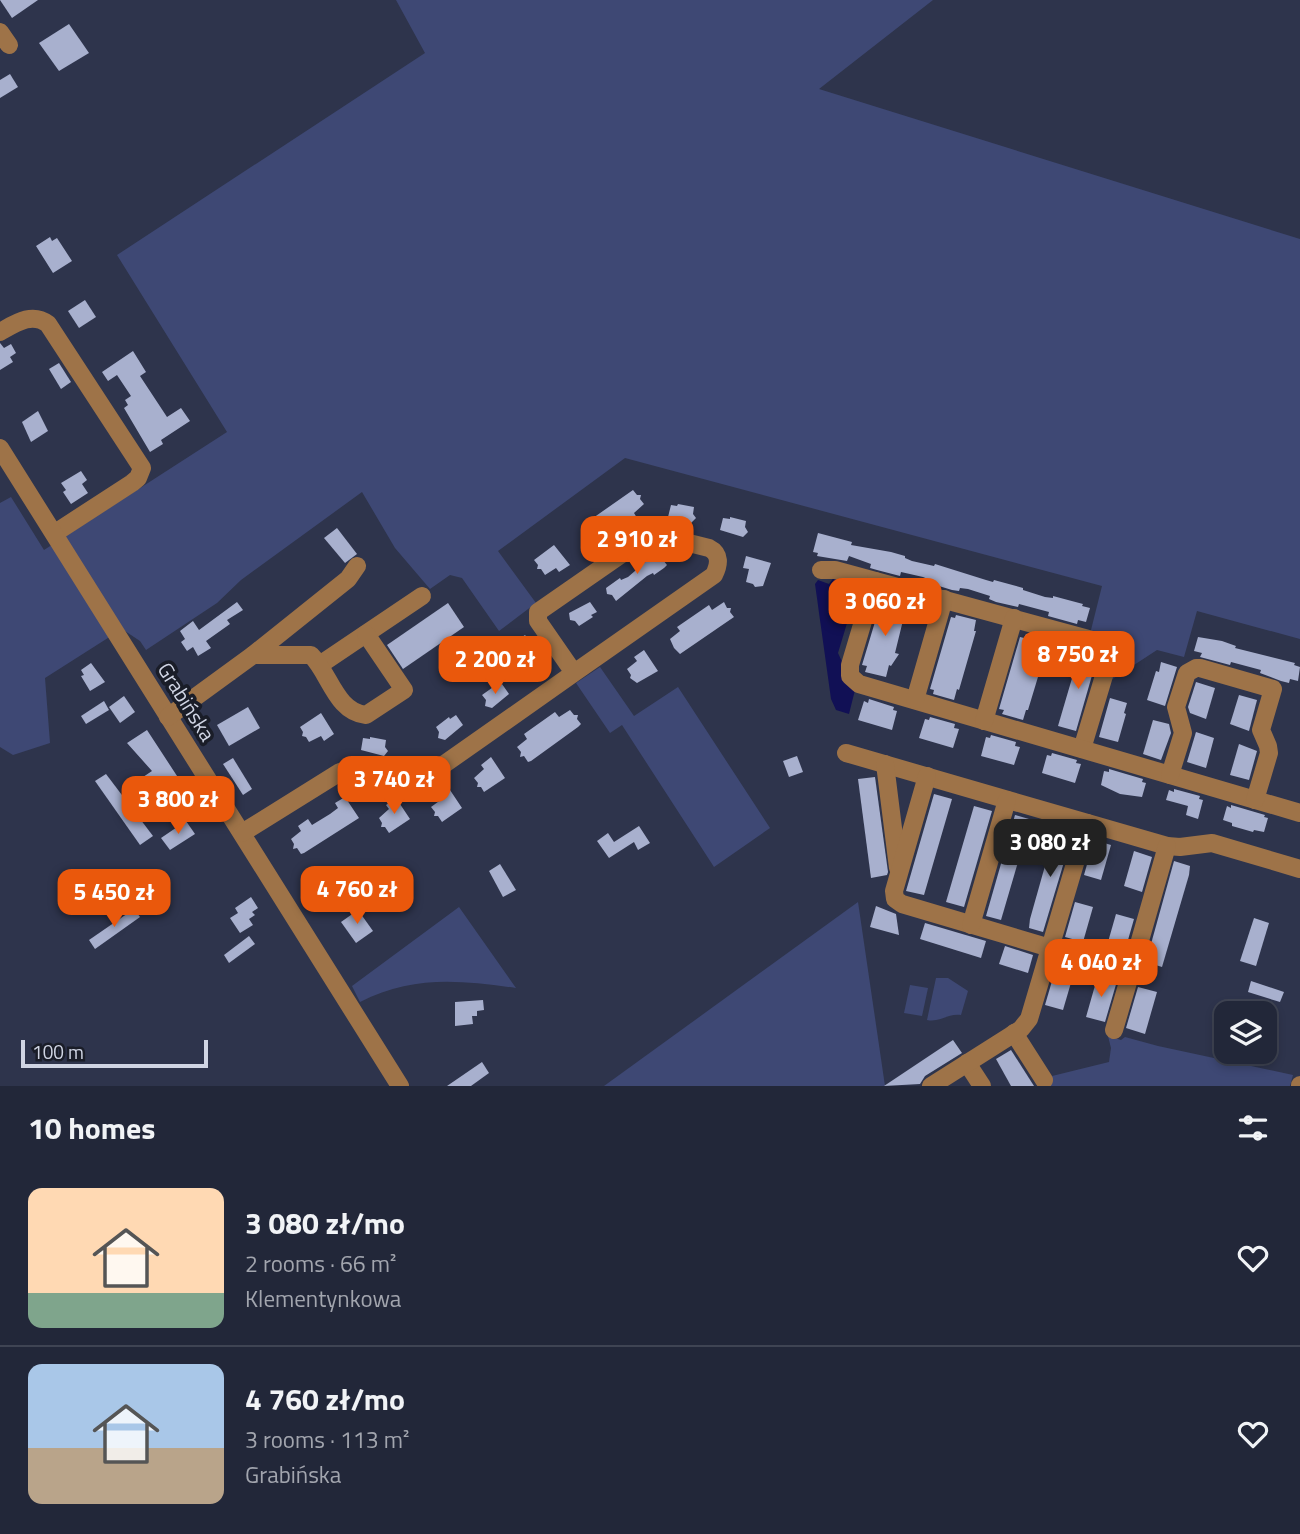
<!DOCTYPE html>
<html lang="en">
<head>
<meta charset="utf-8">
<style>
	:root { --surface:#222739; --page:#2e3344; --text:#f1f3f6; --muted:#a2a5ae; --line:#3f4453; --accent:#ea580c }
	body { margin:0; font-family:"Titillium Web",sans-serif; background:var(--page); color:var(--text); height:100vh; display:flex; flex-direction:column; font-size:26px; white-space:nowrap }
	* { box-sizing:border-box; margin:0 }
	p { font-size:23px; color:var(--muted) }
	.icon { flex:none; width:38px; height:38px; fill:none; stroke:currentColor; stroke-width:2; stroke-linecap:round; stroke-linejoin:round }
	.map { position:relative; height:1086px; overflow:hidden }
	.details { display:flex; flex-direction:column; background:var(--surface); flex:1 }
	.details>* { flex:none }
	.buttons { position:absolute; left:1214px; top:1001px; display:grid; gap:14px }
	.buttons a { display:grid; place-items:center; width:63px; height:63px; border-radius:14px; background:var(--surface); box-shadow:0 4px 10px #0003,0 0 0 2px var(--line); font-size:35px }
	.scale { position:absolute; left:21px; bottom:18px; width:187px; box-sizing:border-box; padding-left:7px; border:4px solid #d0d5e4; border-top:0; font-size:19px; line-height:24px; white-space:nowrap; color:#d0d5e4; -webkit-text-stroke:5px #1a1d28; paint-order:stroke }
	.price { position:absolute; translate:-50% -60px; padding:0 16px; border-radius:14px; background:var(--accent); color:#fff; font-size:23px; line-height:46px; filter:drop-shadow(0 2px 4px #0008) }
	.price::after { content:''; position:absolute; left:50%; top:42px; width:21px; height:16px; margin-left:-10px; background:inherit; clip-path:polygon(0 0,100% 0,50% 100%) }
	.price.active { background:#222; color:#fff }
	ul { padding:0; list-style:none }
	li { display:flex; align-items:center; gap:21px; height:175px; padding:0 28px }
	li+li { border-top:2px solid var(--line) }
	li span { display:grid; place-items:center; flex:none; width:196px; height:140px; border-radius:14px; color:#555 }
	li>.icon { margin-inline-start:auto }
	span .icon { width:84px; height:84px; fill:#fffc; stroke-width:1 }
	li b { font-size:30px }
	h2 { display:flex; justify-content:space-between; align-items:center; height:84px; padding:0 28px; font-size:30px }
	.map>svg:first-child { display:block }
	.green { fill:#3e4874 }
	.water { fill:#111055 }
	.building { fill:#a8b0ce }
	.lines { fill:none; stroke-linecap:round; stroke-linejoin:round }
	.minor { stroke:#9e7348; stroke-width:18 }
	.labels { text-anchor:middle; stroke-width:7; stroke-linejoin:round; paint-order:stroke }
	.street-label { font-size:21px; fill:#d0d5e4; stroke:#1a1d28 }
</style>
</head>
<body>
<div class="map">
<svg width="1300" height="1086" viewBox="0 0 1300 1086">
	<rect width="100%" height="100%" fill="#2e344c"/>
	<g class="green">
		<polygon points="396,0 933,0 819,89 1300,239 1300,639 1197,611 1184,657 1157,650 1111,680 1113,659 1090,634 1102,586 625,458 498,551 536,603 499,631 462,578 450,575 430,589 395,548 362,492 241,580 217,603 146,650 140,641 122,629 45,678 50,743 13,755 0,747 0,503 11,497 44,550 227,432 117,255 425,53"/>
		<polygon points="600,667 634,716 678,687 770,828 714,867 622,725 610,733 576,683"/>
		<polygon points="858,902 885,1086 604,1086"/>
		<path d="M459,907L516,988C460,980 412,975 360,1002L352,986Z"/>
		<path d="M936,978H948L968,991L961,1015C948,1013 939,1023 927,1020Z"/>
		<polygon points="910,985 928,988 922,1016 904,1013"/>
		<polygon points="1108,1036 1121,1040 1125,1037 1158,1046 1293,1075 1290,1086 1046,1086 1048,1077 1109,1062 1111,1048"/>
	</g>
	<polygon class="water" points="835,576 857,590 838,653 855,690 849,714 836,710 831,699 815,584 818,580 829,584"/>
	<g class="building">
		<polygon points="0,0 38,0 12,18"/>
		<polygon points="69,24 89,53 59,71 39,43"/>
		<polygon points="10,74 18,87 0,98 0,80"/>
		<polygon points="50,237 52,241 57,238 72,261 53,273 36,246"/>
		<polygon points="85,300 96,317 79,328 68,311"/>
		<polygon points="0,343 4,348 11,344 16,353 10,357 13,362 0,370"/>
		<polygon points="133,351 146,372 140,376 167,417 181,408 190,421 161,440 163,444 150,452 124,408 128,405 125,400 131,396 117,375 108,381 102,372"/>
		<polygon points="59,363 71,382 61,389 49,369"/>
		<polygon points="38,411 48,431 31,442 22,422"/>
		<polygon points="81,471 87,480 82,484 88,493 71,504 63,492 66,490 61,483"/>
		<polygon points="633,490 637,495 641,495 640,499 644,504 634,513 637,518 606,540 603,535 591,542 587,537 583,536 584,532 581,527 583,525"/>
		<polygon points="678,504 694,507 693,514 696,518 691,523 668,517 671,505 677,506"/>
		<polygon points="730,517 746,521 745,527 748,532 743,537 720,530 723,518 730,519"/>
		<polygon points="337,528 357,554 345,563 324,538"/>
		<polygon points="818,533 852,542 851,545 891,552 905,556 905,558 912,561 934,566 935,564 986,580 993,582 994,580 1023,588 1023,590 1045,597 1053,598 1053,596 1083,604 1082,606 1090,608 1086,622 1078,620 1077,624 1048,616 1049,612 1019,604 1018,607 996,602 989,599 990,596 968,589 960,588 959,591 952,590 929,583 930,580 923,577 901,572 900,576 877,570 870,568 871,564 849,556 847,561 817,556 818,553 813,552"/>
		<polygon points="554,545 570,565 559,572 556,568 545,575 541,569 537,569 538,565 534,560"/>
		<polygon points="657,552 664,554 663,560 667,565 664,568 654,575 653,573 647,576 616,601 612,595 607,594 606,588 620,578 621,580 628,577"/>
		<polygon points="746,556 771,563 763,586 755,587 753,584 746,582 749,569 743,568"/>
		<polygon points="887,598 907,604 895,653 899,654 891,666 889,665 886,677 865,672 867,666 862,665 881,602 885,603"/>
		<polygon points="237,602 243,610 227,620 230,624 206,641 211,648 198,656 193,647 187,651 181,642 185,639 180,631 193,621 199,630"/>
		<polygon points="590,602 597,612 591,615 593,617 579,626 575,621 570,620 569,613"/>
		<polygon points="724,602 727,608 731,608 730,612 734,617 680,654 674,648 670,639 680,631 677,627 709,605 712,610"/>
		<polygon points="448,603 464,627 403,669 387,645"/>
		<polygon points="956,615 976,620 974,631 976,631 959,690 957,689 954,700 933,694 934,690 930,689 951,617 955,618"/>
		<polygon points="1026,634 1046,639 1041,667 1028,710 1026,710 1023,720 1002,714 1004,710 999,709 1020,637 1024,638"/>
		<polygon points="525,635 540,653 538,659 532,658 527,662 517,649 519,648 515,642"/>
		<polygon points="1198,637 1222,641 1236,646 1235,648 1295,663 1294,665 1300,667 1298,681 1290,679 1289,683 1281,681 1260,673 1261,670 1231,662 1230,665 1200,657 1202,653 1194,651"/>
		<polygon points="644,650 658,671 637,683 630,678 631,675 627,669 637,661 634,657"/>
		<polygon points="1080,651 1097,656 1097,658 1076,731 1058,726"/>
		<polygon points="1161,662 1177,667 1165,706 1147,700 1156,671 1159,672"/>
		<polygon points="91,663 105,682 90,691 81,676 84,675 81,670"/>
		<polygon points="1196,682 1215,688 1206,719 1190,713 1188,707"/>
		<polygon points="502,684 509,694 492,708 485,706 486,700 482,695 496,685 497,687"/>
		<polygon points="1239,695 1257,700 1249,731 1230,724"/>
		<polygon points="124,696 135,712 120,723 109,707"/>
		<polygon points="1110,698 1127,703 1124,713 1126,714 1118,742 1099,737"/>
		<polygon points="869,699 894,707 893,710 897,711 892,730 858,720 864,701 868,703"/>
		<polygon points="104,701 109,710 86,724 81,716"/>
		<polygon points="248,707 260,728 229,746 217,725"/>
		<polygon points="570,710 574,715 578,715 577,719 581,724 578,727 531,761 528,762 524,756 520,757 521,752 517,747 527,739 524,734 555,712 559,717"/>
		<polygon points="321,713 334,734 324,741 321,736 309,742 306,737 302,736 303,732 300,727"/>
		<polygon points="456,715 463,725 445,740 438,738 439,732 436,727 449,717 450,719"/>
		<polygon points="930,717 955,724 954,728 959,729 953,748 919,738 925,719 929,720"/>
		<polygon points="1153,720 1169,724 1171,733 1161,760 1143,754"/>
		<polygon points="147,730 179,779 149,799 137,781 152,771 127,743"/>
		<polygon points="1196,732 1214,738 1206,768 1187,762"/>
		<polygon points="991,735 1016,742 1015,746 1020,747 1014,765 981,756 986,737 990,738"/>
		<polygon points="370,737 386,740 385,747 388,751 384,756 361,750 363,738 370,739"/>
		<polygon points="1239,744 1257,751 1249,780 1230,775"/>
		<polygon points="1052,753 1077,760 1076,763 1081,764 1075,783 1042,773 1047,755 1051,756"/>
		<polygon points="797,756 803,772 789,777 783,761"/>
		<polygon points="491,757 505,778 484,792 481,787 477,787 478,783 474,778 484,769 481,765"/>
		<polygon points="233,758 252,789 243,795 223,764"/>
		<polygon points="1109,769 1143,779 1142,782 1146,783 1142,797 1120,794 1101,785 1104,771 1109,772"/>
		<polygon points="106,774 153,836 140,845 95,781"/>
		<polygon points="875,777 888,872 887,875 871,878 858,779"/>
		<polygon points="448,787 462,808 442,822 438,816 434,816 435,812 431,807 442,799 438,794"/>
		<polygon points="1174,789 1200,796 1199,799 1203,800 1198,819 1186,815 1188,806 1166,800 1169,790 1174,792"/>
		<polygon points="934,794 952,799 924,895 906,891"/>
		<polygon points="345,797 359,818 304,853 301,854 297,848 293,849 294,844 291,839 301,831 298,826 308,819 312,825 330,814 338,808 335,803"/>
		<polygon points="396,798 410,819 389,833 385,827 381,827 382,823 379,818 389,809 386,805"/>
		<polygon points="1231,805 1265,815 1264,817 1268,818 1264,832 1254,830 1253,832 1232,826 1232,823 1223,820 1227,806 1231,808"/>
		<polygon points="974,806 992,811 964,907 946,902"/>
		<polygon points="1015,815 1029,819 1028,828 1001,920 986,916"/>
		<polygon points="186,821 195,834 170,850 161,838"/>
		<polygon points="639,826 650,843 638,850 634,842 609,858 597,841 608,833 614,842"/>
		<polygon points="1056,827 1073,832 1043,932 1029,928 1030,919"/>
		<polygon points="1094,840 1111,845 1101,880 1084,875"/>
		<polygon points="1134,851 1152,857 1142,892 1124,886"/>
		<polygon points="1174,861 1190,866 1189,875 1162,967 1146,962"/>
		<polygon points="500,864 516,890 503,897 489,871"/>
		<polygon points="251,897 258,908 252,912 255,915 249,919 253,925 240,933 230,918 238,913 235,908"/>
		<polygon points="1075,902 1093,907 1083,942 1065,937"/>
		<polygon points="876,906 896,914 899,935 870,927"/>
		<polygon points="134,909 140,917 95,949 89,940"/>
		<polygon points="358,910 373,931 356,943 341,922"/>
		<polygon points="1116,914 1134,919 1124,954 1106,949"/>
		<polygon points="1254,918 1269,923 1256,966 1240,961"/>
		<polygon points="925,923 986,941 981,958 920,939"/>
		<polygon points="249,936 255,944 229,963 224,955"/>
		<polygon points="1005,946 1033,955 1028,973 999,964"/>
		<polygon points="1057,964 1075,969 1063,1010 1045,1005"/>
		<polygon points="1098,975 1117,981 1105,1022 1086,1017"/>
		<polygon points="1251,981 1284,992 1280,1002 1248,992"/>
		<polygon points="1138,987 1157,992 1145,1034 1126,1028"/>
		<polygon points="483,1000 484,1010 477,1011 477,1016 472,1016 473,1024 455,1026 455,1002"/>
		<polygon points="953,1040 962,1053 925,1076 920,1084 884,1086"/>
		<polygon points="1011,1050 1034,1086 1011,1086 996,1059"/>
		<polygon points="482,1062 489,1073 471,1086 447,1086"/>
	</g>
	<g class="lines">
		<g class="minor">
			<polyline points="0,32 9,45"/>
			<path d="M0,332C16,323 32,312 48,324L142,468L138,478L132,483L55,533"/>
			<polyline points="0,448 400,1086"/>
			<polyline points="821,570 835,570 1103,643 1108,651 1109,659 1082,749"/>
			<polyline points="875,581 850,665 850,676 859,684 1300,813"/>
			<polyline points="253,655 348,579 357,566"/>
			<polyline points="321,664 422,596"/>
			<polyline points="915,700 944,599"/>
			<path d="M168,717L253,655H311C330,674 336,712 366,715L404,690L366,634"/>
			<polyline points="984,721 1014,618"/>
			<polyline points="846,753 1167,846 1180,847 1212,843 1300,869"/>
			<polyline points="885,764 898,868"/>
			<polyline points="1170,775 1183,733 1176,707 1187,673 1196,668 1200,668 1273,689 1261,730 1268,746 1269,753 1255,800"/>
			<polyline points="927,776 894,891 895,899 902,904 1131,972 1167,846"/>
			<path d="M242,833L340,772L346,770L417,779L426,777L574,673L538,621V612L649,535H657L709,548C721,554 719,565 714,575L574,673"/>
			<polyline points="971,925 1007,800"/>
			<polyline points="1114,1030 1131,972"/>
			<polyline points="1014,1033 1044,1080"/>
			<polyline points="967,1063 982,1086"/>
			<polyline points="931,1086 1021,1029 1029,1019 1087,823"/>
			<polyline points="1300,1086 1300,1085"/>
		</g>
	</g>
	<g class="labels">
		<g class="street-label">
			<text transform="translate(186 702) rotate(58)" y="7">Grabińska</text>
		</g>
	</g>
</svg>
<div class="buttons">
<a><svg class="icon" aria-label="layers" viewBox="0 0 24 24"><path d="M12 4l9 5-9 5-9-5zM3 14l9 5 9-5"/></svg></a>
</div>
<div class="scale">100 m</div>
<b class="price" style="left:637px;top:576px">2 910 zł</b>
<b class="price" style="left:885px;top:638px">3 060 zł</b>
<b class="price" style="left:1078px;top:691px">8 750 zł</b>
<b class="price" style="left:495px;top:696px">2 200 zł</b>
<b class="price" style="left:394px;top:816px">3 740 zł</b>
<b class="price" style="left:178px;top:836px">3 800 zł</b>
<b class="price active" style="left:1050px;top:879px">3 080 zł</b>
<b class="price" style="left:357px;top:926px">4 760 zł</b>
<b class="price" style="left:114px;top:929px">5 450 zł</b>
<b class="price" style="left:1101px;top:999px">4 040 zł</b>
</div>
<section class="details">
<h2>10 homes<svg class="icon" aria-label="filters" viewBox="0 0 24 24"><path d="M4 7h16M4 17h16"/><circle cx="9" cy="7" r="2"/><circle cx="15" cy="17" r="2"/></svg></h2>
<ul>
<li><span style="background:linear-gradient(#ffd9b3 75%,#7fa58c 0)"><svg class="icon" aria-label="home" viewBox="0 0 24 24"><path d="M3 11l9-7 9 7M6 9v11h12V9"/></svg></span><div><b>3 080 zł/mo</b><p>2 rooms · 66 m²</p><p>Klementynkowa</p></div><svg class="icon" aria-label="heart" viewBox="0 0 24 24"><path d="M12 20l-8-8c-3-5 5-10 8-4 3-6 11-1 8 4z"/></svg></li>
<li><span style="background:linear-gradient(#a9c7e8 60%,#b9a48a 0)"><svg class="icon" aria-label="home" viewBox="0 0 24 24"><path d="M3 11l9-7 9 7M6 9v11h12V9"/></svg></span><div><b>4 760 zł/mo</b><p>3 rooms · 113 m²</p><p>Grabińska</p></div><svg class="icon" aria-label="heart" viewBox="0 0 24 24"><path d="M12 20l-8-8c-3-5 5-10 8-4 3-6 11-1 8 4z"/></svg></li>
</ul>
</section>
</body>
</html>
